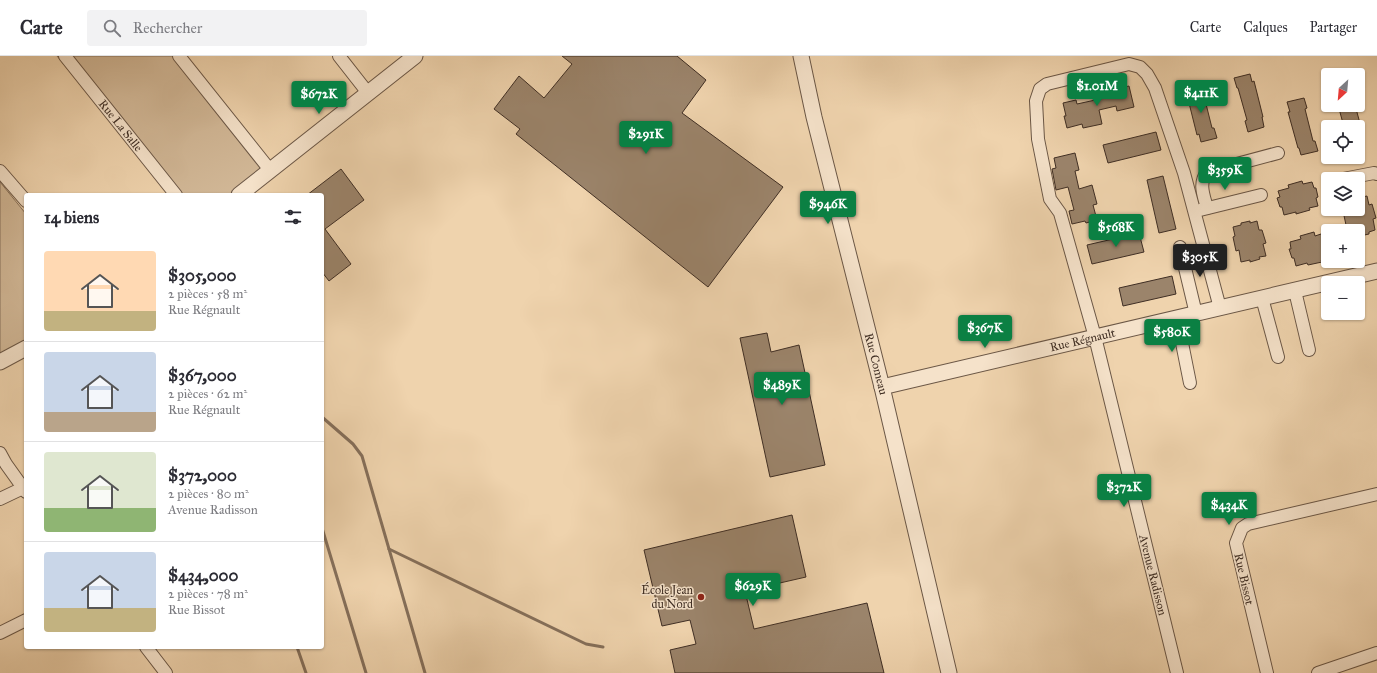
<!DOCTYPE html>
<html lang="fr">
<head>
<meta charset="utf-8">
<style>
	:root { --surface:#fff; --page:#f2f2f3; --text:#2b2b33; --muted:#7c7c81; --line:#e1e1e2; --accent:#0b8043 }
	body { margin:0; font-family:"IM FELL Great Primer",serif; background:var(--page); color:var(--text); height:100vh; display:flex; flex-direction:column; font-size:15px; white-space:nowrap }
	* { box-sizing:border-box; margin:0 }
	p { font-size:13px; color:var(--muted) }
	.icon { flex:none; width:22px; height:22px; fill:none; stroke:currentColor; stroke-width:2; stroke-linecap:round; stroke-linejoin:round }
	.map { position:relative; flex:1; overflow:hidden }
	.sheet { position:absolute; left:24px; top:137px; width:300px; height:456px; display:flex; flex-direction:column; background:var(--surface); border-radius:4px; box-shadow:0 1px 3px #0004 }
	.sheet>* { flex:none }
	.needle { width:26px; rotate:206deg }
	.tools { position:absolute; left:1321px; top:12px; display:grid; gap:8px }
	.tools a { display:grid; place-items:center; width:44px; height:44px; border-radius:4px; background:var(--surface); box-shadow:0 1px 3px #0004; font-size:20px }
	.price { position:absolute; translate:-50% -34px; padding:0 9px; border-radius:4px; background:var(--accent); color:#fff; font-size:13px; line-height:26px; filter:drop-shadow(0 1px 2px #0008) }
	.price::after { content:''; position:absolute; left:50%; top:24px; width:12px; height:9px; margin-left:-6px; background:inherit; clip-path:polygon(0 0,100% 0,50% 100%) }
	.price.active { background:#222; color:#fff }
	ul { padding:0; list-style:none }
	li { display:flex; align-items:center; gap:12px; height:100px; padding:0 20px }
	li+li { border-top:1px solid var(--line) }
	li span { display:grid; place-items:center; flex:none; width:112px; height:80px; border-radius:4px; color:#555 }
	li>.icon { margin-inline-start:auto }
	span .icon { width:48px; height:48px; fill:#fffc; stroke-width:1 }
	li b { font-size:17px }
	h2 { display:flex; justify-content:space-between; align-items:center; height:48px; padding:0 20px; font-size:17px }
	header { display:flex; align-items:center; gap:24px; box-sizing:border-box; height:56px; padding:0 20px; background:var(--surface); border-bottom:1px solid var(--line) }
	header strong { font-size:19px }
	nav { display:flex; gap:22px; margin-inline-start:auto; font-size:14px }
	.search { width:280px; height:36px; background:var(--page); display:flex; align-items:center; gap:10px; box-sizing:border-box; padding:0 14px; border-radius:4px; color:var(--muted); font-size:15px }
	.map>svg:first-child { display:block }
	.green { fill:#d1b796; stroke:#88725d }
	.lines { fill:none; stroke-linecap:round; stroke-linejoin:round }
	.stream { stroke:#856f5a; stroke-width:3 }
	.building { fill:#9b846b; stroke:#3f2e24 }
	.minor-casing { stroke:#6b5746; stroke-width:14 }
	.tertiary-casing { stroke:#6b5746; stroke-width:17 }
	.minor { stroke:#f5e2ca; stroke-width:12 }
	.tertiary { stroke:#f5e2ca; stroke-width:15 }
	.poi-dot { fill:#8f2418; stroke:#f5e2ca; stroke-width:1.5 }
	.labels { text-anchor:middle; stroke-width:3; stroke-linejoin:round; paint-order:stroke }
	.street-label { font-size:12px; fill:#3f2e24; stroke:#f5e2ca }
	.poi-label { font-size:12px; fill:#3f2e24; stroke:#f5e2ca; text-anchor:end }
</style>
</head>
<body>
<header>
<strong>Carte</strong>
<div class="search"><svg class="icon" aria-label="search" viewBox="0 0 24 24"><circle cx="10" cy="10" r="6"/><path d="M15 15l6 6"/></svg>Rechercher</div>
<nav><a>Carte</a><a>Calques</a><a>Partager</a></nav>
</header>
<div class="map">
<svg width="1377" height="617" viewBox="0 0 1377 617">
	<rect width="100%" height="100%" fill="#efd3ad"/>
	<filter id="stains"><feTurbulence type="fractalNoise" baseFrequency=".005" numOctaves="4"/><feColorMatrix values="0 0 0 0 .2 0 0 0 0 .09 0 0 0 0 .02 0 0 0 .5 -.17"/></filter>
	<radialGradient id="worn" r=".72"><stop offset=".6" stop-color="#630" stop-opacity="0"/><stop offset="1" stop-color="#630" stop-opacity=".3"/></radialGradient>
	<g class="green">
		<polygon points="57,0 173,0 267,115 238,139 171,139"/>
		<polygon points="0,126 26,158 26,296 0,310"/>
	</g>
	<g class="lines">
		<g class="stream">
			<polyline points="322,361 353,388 362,400 425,617"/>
			<polyline points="322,472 366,617"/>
			<polyline points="389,493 586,588 603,591"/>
			<polyline points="297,591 306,617"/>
		</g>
	</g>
	<g class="building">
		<polygon points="562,0 677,0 706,24 682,57 783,131 708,231 516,78 520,73 494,53 519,20 544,42 572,8"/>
		<polygon points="1250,18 1252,26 1254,25 1263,61 1262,61 1264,71 1248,76 1245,65 1247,64 1238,32 1237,32 1234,22"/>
		<polygon points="1111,28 1112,34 1129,30 1134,51 1117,55 1116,50 1099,54 1102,68 1083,72 1082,68 1067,72 1064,60 1066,60 1063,47 1076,44 1077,48 1100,43 1097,31"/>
		<polygon points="1203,29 1206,40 1204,40 1212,72 1214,72 1217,82 1201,86 1199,78 1197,79 1188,43 1189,43 1187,33"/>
		<polygon points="1304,42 1307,52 1305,53 1313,85 1315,85 1318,95 1301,99 1299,92 1298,92 1288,56 1290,56 1287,46"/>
		<polygon points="1338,49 1355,49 1361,71 1344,71"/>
		<polygon points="1156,76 1161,94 1108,107 1103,89"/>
		<polygon points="1075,97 1079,114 1075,115 1079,133 1092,129 1097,148 1093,149 1097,164 1086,167 1085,165 1072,168 1069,155 1074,154 1068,131 1056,134 1052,113 1056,112 1054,102"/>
		<polygon points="341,113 364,144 325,173 351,208 329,225 322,216 322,139 307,139"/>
		<polygon points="1163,120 1176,173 1159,177 1147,124"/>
		<polygon points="1302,125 1303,128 1312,126 1314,132 1316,132 1318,141 1316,142 1318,150 1309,152 1310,154 1296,158 1296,156 1284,159 1282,151 1280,151 1277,142 1280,141 1278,135 1289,132 1288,129"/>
		<polygon points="1367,140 1369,149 1372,148 1376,162 1373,163 1375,174 1369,176 1369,178 1360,180 1360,178 1358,178 1358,175 1350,175 1349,169 1346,169 1343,155 1345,155 1345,153 1358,153 1358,142"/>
		<polygon points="1250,165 1250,167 1257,165 1259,174 1262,174 1266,187 1263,188 1266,200 1259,201 1260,203 1250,206 1250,204 1241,206 1239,194 1236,195 1233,181 1235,180 1233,171 1241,169 1241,167"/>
		<polygon points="1314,176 1315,180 1324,177 1326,184 1328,183 1328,202 1321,204 1322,206 1308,209 1307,207 1296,210 1294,202 1292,202 1289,193 1291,193 1290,186 1301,183 1300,180"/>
		<polygon points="1139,177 1144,196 1092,208 1087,189"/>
		<polygon points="1172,220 1176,238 1123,250 1119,232"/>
		<polygon points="767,277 771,296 799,289 825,409 770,421 740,282"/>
		<polygon points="792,459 806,521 745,535 754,573 867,547 884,617 675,617 670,594 696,588 690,564 662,570 644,494"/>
	</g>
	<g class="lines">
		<g class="minor-casing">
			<g id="minor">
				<path id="s1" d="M65,0L176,139"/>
				<polyline points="179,0 270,114"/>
				<polyline points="339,0 368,37"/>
				<polyline points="0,115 26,145"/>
				<polyline points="1343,123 1374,117 1377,118"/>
				<path d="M1207,152C1204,140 1198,128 1207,116L1278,97"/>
				<polyline points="1200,154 1261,139"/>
				<polyline points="1180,191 1196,258"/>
				<polyline points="1295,235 1309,294"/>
				<polyline points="1262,242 1278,301"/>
				<polyline points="1177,262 1190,327"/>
				<polyline points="0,397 6,408 26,436"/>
				<polyline points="0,443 23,432"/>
				<polyline points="0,577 26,564"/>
				<polyline points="146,591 166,617"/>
				<polyline points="1177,617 1095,281 1060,157 1050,143 1038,83 1036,45 1040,33 1047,28 1129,8 1140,11 1147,18 1155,32 1184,117 1220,252"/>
				<polyline points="1267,617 1236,487 1242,472 1248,468 1377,438"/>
				<polyline points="1318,617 1377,597"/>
			</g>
		</g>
		<g class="tertiary-casing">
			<g id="tertiary">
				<path id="s2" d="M801,0L814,61L882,331L949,617"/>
				<polyline points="239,139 415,0"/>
				<polyline points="0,306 26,292"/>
				<path id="s3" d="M882,331L1377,215"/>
			</g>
		</g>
		<use href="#minor" class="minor"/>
		<use href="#tertiary" class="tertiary"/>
	</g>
	<circle class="poi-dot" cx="701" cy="541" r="4"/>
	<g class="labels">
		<g class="street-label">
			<text dy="4" stroke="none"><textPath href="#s1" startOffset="89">Rue La Salle</textPath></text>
			<text dy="4" stroke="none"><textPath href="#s3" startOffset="206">Rue Régnault</textPath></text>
			<text dy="4" stroke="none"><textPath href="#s2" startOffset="317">Rue Comeau</textPath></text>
			<text transform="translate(1153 519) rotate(76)" y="4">Avenue Radisson</text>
			<text transform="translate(1244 523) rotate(77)" y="4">Rue Bissot</text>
		</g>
		<g class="poi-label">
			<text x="693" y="538">École Jean<tspan x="693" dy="14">du Nord</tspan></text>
		</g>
	</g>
	<rect width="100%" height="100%" filter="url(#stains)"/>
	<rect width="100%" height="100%" fill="url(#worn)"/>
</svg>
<div class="tools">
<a><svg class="needle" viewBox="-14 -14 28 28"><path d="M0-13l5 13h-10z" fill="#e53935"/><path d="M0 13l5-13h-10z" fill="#7c7c81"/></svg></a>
<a><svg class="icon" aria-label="locate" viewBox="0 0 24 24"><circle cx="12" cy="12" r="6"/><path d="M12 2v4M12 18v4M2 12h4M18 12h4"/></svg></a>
<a><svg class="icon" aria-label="layers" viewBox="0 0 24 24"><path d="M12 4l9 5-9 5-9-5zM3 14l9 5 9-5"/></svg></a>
<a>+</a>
<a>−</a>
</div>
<b class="price" style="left:1097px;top:51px">$1.01M</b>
<b class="price" style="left:1201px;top:58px">$411K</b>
<b class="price" style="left:319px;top:59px">$672K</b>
<b class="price" style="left:646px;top:99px">$291K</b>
<b class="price" style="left:1225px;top:135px">$359K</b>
<b class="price" style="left:828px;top:169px">$946K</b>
<b class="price" style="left:1116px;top:192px">$568K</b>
<b class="price active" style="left:1200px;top:222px">$305K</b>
<b class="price" style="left:985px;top:293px">$367K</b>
<b class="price" style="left:1172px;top:297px">$580K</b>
<b class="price" style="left:782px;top:350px">$489K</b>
<b class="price" style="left:1124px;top:452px">$372K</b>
<b class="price" style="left:1229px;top:470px">$434K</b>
<b class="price" style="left:753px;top:551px">$629K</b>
<section class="sheet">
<h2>14 biens<svg class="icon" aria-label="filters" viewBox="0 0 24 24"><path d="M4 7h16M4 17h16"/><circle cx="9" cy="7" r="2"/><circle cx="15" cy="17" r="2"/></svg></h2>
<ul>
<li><span style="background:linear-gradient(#ffd9b3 75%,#c2b280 0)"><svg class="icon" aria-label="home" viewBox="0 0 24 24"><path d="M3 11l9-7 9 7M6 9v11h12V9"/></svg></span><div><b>$305,000</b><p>2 pièces · 58 m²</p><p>Rue Régnault</p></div></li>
<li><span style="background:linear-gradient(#c9d6e8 75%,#b9a48a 0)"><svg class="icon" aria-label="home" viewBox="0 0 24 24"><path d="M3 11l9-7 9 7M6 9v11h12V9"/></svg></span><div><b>$367,000</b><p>2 pièces · 62 m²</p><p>Rue Régnault</p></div></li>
<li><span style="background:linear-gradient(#dfe7d0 70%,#8fb573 0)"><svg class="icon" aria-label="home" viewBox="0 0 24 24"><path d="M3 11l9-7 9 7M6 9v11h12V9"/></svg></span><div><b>$372,000</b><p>2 pièces · 80 m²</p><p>Avenue Radisson</p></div></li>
<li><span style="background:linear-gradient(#c9d6e8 70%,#c2b280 0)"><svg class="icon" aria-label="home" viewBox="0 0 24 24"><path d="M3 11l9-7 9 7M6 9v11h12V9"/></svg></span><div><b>$434,000</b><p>2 pièces · 78 m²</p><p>Rue Bissot</p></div></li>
</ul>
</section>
</div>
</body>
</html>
